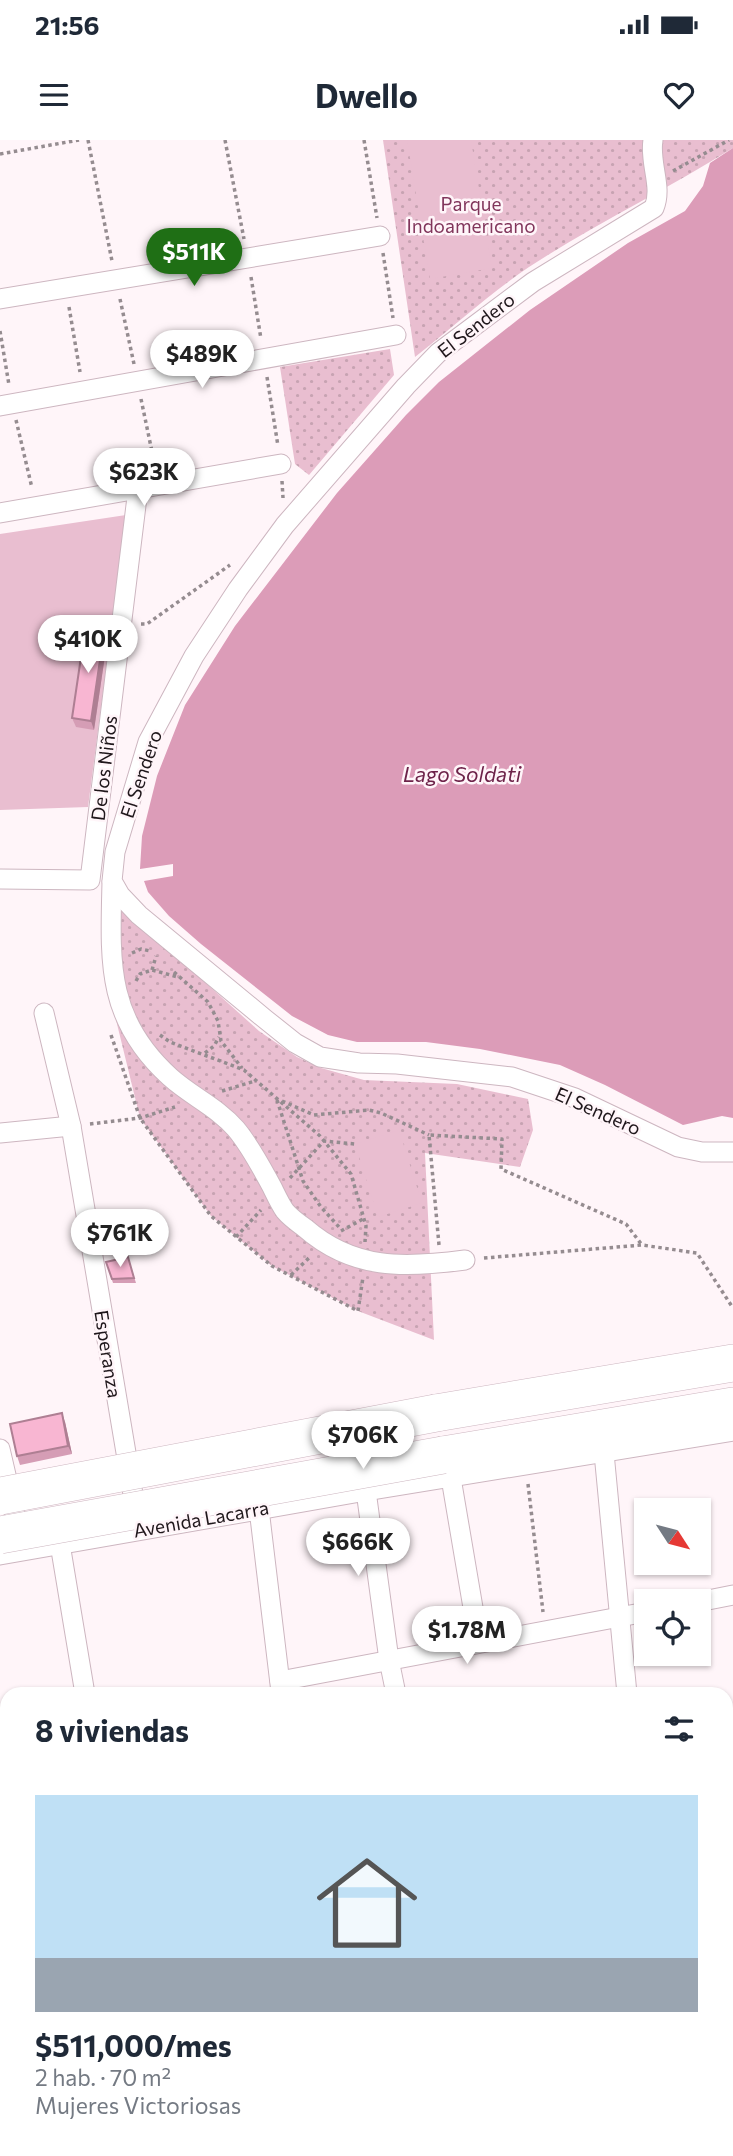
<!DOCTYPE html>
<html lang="es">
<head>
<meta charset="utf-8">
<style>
	:root { --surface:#fff; --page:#f6f6f7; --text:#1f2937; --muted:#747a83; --accent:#1f6f15 }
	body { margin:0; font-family:Commissioner,sans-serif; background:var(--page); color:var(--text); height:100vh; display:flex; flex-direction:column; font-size:26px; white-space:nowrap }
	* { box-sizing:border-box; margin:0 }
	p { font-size:23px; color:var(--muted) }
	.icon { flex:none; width:38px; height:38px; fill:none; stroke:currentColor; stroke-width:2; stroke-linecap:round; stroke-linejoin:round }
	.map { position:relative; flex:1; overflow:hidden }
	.sheet { position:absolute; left:0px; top:1547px; width:733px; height:469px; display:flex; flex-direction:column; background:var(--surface); border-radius:21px 21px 0 0; box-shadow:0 2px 5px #0004 }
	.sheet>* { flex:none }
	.needle { width:46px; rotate:126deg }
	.buttons { position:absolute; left:634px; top:1358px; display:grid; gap:14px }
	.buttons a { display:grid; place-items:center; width:77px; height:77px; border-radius:0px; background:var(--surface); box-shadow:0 2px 5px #0004; font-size:35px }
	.price { position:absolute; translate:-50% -60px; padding:0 16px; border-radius:24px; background:#fff; color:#222; font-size:23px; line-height:46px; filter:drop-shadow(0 2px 4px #0008) }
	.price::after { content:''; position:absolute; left:50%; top:42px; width:21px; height:16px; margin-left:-10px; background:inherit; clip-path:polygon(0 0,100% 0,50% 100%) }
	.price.selected { background:var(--accent); color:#fff }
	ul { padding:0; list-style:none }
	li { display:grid; align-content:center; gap:14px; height:371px; padding:0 35px }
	li span { display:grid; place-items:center; height:217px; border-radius:0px; color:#555 }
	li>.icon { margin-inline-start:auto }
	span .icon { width:126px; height:126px; fill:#fffc; stroke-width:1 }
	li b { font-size:30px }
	h2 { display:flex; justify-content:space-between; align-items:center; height:84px; padding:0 35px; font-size:30px }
	.status { display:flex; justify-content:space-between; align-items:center; height:49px; padding:0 35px; background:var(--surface); direction:ltr }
	.status svg { height:19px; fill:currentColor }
	header { display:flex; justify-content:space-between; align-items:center; height:91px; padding:0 35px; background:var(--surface); font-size:32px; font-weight:700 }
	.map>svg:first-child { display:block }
	.grass { fill:url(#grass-dots) }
	.garden { fill:#e9bed0 }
	.water { fill:#dc9cb8 }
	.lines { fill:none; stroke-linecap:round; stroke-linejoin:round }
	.lane-casing { stroke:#cdb6c0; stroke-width:11 }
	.street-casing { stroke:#cdb6c0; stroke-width:21 }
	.highway-casing { stroke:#cdb6c0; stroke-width:38 }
	.path { stroke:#958c90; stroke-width:3.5; stroke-dasharray:3.5 3.5; stroke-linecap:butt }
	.lane { stroke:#fff; stroke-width:10 }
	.street { stroke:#fff; stroke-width:19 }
	.highway { stroke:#fff; stroke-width:37 }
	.highway-bridge-casing { stroke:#cdb6c0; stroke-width:38; stroke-linecap:butt }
	.highway-bridge { stroke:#fff; stroke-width:37 }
	.wall { fill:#d59db5 }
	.shaded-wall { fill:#ae7f93 }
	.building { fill:#f8b6d2; stroke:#ae7f93; stroke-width:2 }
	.labels { text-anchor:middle; stroke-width:5; stroke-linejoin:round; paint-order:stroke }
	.park-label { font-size:19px; fill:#81355b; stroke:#fff5f9 }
	.street-label { font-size:19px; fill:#1f171b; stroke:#fff5f9 }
	.water-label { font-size:21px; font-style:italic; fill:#6d2249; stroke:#fff5f9 }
</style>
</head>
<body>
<div class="status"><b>21:56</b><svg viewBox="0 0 49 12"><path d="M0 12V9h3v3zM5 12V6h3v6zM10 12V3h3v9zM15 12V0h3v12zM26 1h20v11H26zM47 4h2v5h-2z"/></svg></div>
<header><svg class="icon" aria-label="menu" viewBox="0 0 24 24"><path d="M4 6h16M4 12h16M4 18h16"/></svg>Dwello<svg class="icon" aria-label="heart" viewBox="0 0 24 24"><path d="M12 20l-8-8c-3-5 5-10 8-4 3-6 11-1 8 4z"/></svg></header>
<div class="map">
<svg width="733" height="2016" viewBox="0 0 733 2016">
	<defs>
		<pattern id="grass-dots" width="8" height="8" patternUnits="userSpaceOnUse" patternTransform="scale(1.75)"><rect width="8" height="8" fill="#e9bed0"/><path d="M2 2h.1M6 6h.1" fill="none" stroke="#c7a3b2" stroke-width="1.8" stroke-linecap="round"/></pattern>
	</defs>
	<rect width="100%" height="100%" fill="#fff5f9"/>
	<g class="grass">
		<path d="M383,0H733V8C666,50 595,84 529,127C489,154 452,188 415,217Z"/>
		<polygon points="390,209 394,235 309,335 295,324 280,227"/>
		<polygon points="118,764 259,891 297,917 321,928 364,940 457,944 528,959 533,990 520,1027 425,1013 434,1200 358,1171 272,1126 211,1076 140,978 107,843"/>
	</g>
	<g class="garden">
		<polygon points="407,0 471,0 492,128 430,139"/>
		<polygon points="126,375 88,667 0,670 0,394"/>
		<polygon points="399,990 422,1063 378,1077 355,1004"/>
	</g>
	<polygon class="water" points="733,8 733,978 722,976 683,985 605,945 560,925 480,909 426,902 357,902 328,895 292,876 201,804 169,776 148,752 144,741 173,736 173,724 140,729 142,696 157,636 185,565 235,486 337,353 406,275 439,242 530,170 628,103 685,71 703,46 710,23"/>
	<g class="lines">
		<g class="lane-casing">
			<g id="lane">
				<polyline points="726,1972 733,1971"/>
				<polyline points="360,2009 360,2016"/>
			</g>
		</g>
		<g class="street-casing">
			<g id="street">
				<path d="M653,0C649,23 663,47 654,68L533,142L438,213L406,246L285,385L238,449L194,516L148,602L115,712L112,741L120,755L139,775L265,879L295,903L320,917L359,923L397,924L512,937L575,958L678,1007L702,1012H733"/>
				<polyline points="0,159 380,96"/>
				<polyline points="0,266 396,195"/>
				<polyline points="0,373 281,324"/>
				<polyline points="0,739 90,740 138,349"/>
				<path d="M112,742C110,822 106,879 170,937C191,956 217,967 236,989C251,1007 261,1027 272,1047C276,1055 280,1064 285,1071C290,1077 298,1083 305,1088C353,1130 404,1128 465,1120"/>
				<polyline points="44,873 71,986 137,1378"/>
				<polyline points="0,993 71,986"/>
				<polyline points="0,1309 21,1400"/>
				<polyline points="604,1313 627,1554"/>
				<polyline points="451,1338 479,1503"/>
				<polyline points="366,1351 389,1520 396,1554"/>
				<polyline points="259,1369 281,1552"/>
				<polyline points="60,1404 85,1554"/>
				<polyline points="0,1415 366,1351 733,1291"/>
				<polyline points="698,1462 733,1455"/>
				<polyline points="280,1541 646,1472"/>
				<polyline points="726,1730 733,1729"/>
				<polyline points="0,1857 7,1856"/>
				<polyline points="160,2009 161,2016"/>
				<polyline points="663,2009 663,2016"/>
			</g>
		</g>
		<g class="highway-casing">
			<g id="highway">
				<polyline points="436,1273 733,1223"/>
				<polyline points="443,1315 733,1266"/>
			</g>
		</g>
		<g class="path">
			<polyline points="88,0 112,121"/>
			<polyline points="225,0 244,99"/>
			<polyline points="364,0 377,78"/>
			<polyline points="0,14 79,0"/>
			<polyline points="673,31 729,0"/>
			<polyline points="383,113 393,178"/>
			<polyline points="251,137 261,199"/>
			<polyline points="120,159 134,224"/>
			<polyline points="69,167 80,232"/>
			<polyline points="0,191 9,245"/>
			<polyline points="267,237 278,306"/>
			<polyline points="141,259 155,326"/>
			<polyline points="16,280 32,348"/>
			<polyline points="282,341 283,358"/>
			<polyline points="141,484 147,484 230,425"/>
			<polyline points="132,813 141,809 150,811"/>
			<polyline points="152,830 156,816"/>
			<polyline points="174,832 208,862 218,881 221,901 242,928"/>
			<polyline points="136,841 140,834 152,830 178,837"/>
			<polyline points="111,895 140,978 211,1076 272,1126 358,1171 363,1137"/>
			<polyline points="160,895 170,902 244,930 320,996 351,1034 366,1086 365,1102"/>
			<polyline points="205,913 214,906 219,897"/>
			<polyline points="222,951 255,941"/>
			<polyline points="277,960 303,1041 321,1067 339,1087"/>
			<polyline points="282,961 314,975 369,970 381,973 429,995"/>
			<polyline points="90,984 140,978 175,967"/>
			<polyline points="290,1038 324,1001 355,1004"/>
			<polyline points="341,1091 363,1079"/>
			<polyline points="236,1097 261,1070"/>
			<polyline points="439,1105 429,995 502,999 501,1029 626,1084 642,1105"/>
			<polyline points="484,1118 642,1105 697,1113 733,1168"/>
			<polyline points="291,1135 311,1116"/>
			<polyline points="528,1344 543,1472"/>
			<polyline points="726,1823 732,1822"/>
			<polyline points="726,1877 733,1876"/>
			<polyline points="521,2009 522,2016"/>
			<polyline points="694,2009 731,2013"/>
		</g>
		<use href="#lane" class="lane"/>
		<use href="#street" class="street"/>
		<use href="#highway" class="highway"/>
		<g class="highway-bridge-casing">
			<g id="highway-bridge">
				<polyline points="0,1356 436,1273"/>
				<polyline points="0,1395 443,1315"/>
			</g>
		</g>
		<use href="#highway-bridge" class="highway-bridge"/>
	</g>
	<g class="wall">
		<polygon points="107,502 94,590 76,587 72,578"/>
		<polygon points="128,1117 136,1143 113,1143 106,1122"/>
		<polygon points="65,1282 72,1314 20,1325 17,1316"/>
	</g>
	<g class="shaded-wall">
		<polygon points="104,493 107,502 94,590 91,581"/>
		<polygon points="62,1273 65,1282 72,1314 68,1306"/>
	</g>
	<g class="building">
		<polygon points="85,490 104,493 91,581 72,578"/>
		<polygon points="128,1117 134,1138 112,1139 106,1122"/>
		<polygon points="62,1273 68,1306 17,1316 10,1284"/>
	</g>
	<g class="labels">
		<g class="park-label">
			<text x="471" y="71">Parque<tspan x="471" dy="22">Indoamericano</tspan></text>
		</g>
		<g class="street-label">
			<text transform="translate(476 185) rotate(-38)" y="7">El Sendero</text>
			<text transform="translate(104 628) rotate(-83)" y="7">De los Niños</text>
			<text transform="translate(141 634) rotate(-71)" y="7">El Sendero</text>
			<text transform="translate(598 971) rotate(24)" y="7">El Sendero</text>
			<text transform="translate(108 1214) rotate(81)" y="7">Esperanza</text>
			<text transform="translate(201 1379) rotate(-10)" y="7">Avenida Lacarra</text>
		</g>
		<g class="water-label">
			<text x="462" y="642">Lago Soldati</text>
		</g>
	</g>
</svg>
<div class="buttons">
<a><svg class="needle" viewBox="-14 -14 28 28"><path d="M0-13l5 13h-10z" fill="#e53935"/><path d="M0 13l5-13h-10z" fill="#747a83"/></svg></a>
<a><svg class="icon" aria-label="locate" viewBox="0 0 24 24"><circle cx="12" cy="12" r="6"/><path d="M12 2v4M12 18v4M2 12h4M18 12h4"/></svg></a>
</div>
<b class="price selected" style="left:194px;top:148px">$511K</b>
<b class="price" style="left:202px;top:250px">$489K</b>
<b class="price" style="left:144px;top:368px">$623K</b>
<b class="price" style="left:88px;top:535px">$410K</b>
<b class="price" style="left:120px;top:1129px">$761K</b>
<b class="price" style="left:363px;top:1331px">$706K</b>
<b class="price" style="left:358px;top:1438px">$666K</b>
<b class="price" style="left:467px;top:1526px">$1.78M</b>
<section class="sheet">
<h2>8 viviendas<svg class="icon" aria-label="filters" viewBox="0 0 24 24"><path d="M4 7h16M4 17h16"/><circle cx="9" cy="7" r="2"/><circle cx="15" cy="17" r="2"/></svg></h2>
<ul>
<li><span style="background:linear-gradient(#bfe0f5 75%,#9aa5b1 0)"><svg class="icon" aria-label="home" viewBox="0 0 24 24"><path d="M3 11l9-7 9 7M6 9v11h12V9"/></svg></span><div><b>$511,000/mes</b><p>2 hab. · 70 m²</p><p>Mujeres Victoriosas</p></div></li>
</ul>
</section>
</div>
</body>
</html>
